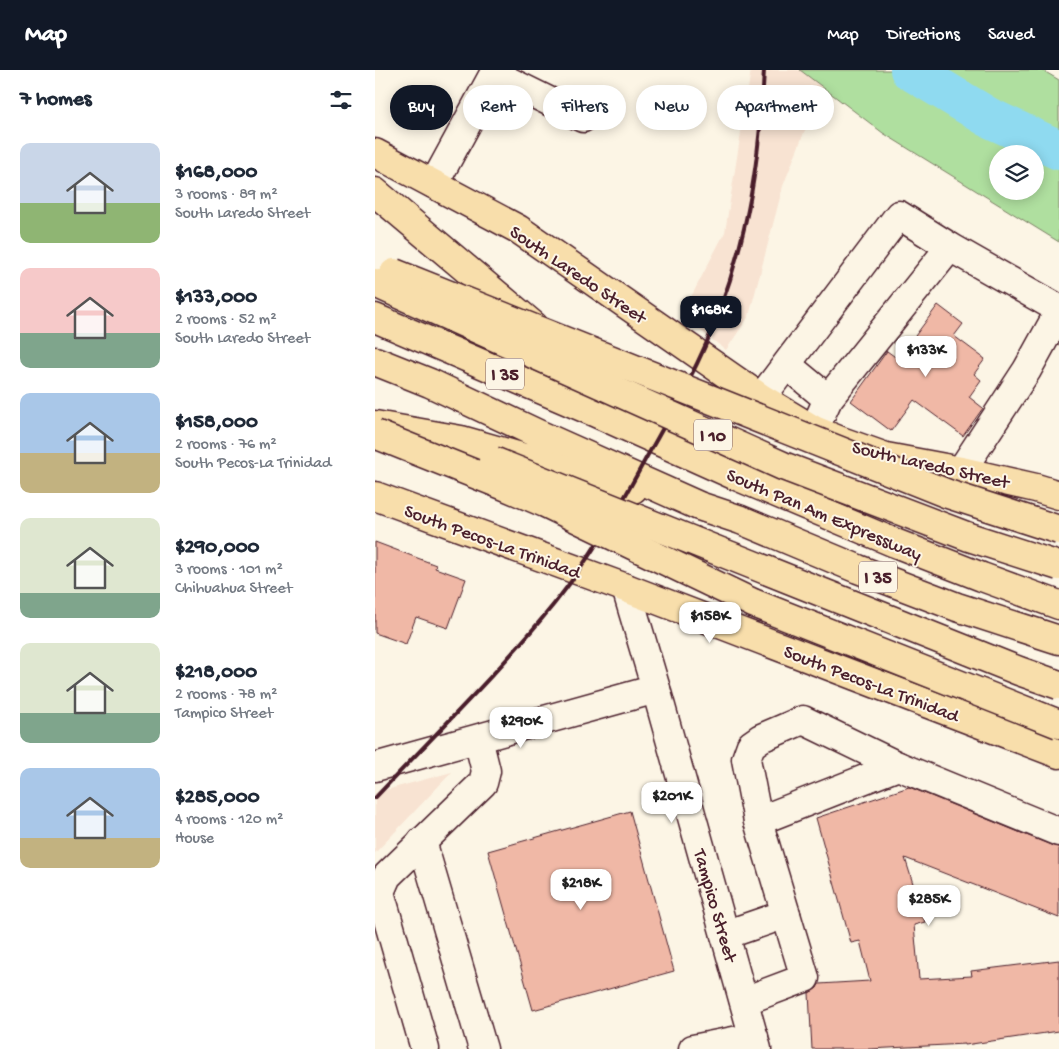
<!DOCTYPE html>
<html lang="en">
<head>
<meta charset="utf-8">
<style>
	:root { --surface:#fff; --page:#f6f6f7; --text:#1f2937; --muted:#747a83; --accent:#111827 }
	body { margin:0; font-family:"Gochi Hand",sans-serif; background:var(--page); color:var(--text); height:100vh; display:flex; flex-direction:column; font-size:19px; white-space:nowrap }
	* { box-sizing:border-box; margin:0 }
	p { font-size:16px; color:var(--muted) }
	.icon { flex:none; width:28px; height:28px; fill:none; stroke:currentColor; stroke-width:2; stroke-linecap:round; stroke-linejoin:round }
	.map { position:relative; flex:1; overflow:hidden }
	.sheet { display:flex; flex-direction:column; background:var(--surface); width:375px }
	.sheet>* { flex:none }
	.guide { position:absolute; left:15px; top:15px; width:475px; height:45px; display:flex; gap:10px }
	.fabs { position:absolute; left:614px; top:75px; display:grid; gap:10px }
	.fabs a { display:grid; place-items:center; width:55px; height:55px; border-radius:50%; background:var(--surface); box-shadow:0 2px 12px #0003; font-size:25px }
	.price { position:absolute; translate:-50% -42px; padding:0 11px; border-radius:10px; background:#fff; color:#222; font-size:16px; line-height:32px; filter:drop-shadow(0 1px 2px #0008) }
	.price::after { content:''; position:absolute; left:50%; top:30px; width:15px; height:11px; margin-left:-8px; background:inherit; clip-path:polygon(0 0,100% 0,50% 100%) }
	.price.selected { background:var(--accent); color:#fff }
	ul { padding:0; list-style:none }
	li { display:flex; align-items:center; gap:15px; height:125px; padding:0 20px }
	li span { display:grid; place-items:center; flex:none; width:140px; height:100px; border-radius:10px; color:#555 }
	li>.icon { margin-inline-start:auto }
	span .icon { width:60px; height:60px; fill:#fffc; stroke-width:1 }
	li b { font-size:21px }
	h2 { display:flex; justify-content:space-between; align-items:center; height:60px; padding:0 20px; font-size:21px }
	.tag { padding:0 18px; border-radius:22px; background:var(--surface); box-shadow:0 2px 12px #0003; font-size:18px; line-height:45px }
	.tag.selected { background:var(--accent); color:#fff }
	header { display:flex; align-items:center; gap:30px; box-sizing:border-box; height:70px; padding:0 25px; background:var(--accent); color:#fff }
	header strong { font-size:24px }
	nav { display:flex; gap:28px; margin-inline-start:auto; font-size:18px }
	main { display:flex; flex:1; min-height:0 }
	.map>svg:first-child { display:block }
	.built { fill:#f8e3d2 }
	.green { fill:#afdf9f; stroke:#7c7f65; fill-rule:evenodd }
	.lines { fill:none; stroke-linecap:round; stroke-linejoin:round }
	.river { stroke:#8fdaf0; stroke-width:40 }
	.building { fill:#f0b8a6; stroke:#4a1f2b }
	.minor-casing { stroke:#4a1f2b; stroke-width:31 }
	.major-casing { stroke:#4a1f2b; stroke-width:31 }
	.highway-casing { stroke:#4a1f2b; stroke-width:31 }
	.minor { stroke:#fcf5e5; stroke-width:28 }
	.major { stroke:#f8deab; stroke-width:28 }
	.highway { stroke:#f8deab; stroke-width:28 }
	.rail { stroke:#4a1f2b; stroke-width:4 }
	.highway-bridge-casing { stroke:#4a1f2b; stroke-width:31; stroke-linecap:butt }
	.highway-bridge { stroke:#f8deab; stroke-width:28 }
	.labels { text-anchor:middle; stroke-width:4; stroke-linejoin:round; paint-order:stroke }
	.shield { fill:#fcf5e5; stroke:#7f5f63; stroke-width:1 }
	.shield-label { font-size:18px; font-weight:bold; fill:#4a1f2b }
	.street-label { font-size:19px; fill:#4a1f2b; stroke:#fcf5e5 }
</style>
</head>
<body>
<header>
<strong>Map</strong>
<nav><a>Map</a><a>Directions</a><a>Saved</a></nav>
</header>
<main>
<section class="sheet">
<h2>7 homes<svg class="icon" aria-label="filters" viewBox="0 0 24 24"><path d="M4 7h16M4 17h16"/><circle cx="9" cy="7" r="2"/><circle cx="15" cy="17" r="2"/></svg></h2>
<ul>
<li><span style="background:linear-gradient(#c9d6e8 60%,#8fb573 0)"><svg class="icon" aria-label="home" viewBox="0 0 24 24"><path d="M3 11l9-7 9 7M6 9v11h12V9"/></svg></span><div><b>$168,000</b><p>3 rooms · 89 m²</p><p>South Laredo Street</p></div></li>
<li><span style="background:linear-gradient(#f6c9c9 65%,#7fa58c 0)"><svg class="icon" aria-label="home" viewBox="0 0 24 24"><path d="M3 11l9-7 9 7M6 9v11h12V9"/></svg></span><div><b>$133,000</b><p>2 rooms · 52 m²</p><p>South Laredo Street</p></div></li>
<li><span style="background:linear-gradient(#a9c7e8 60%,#c2b280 0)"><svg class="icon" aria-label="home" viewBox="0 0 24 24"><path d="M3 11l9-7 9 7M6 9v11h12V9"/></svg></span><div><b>$158,000</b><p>2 rooms · 76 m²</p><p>South Pecos-La Trinidad</p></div></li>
<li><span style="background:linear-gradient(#dfe7d0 75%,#7fa58c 0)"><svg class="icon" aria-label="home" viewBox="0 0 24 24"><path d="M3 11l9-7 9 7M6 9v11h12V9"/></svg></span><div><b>$290,000</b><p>3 rooms · 101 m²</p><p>Chihuahua Street</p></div></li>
<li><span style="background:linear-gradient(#dfe7d0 70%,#7fa58c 0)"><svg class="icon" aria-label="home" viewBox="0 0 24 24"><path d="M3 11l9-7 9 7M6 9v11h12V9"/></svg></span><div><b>$218,000</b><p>2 rooms · 78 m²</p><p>Tampico Street</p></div></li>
<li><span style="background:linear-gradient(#a9c7e8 70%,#c2b280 0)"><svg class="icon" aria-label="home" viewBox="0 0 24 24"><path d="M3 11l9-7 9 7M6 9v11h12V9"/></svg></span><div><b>$285,000</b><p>4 rooms · 120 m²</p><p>House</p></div></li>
</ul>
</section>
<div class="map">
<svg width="684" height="979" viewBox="0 0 684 979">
	<rect width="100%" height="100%" fill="#fcf5e5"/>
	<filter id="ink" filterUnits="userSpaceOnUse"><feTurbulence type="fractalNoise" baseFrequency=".02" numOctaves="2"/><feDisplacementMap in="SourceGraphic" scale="10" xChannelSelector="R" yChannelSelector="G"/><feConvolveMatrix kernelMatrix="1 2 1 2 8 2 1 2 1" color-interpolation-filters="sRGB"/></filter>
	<g filter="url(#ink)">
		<g class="built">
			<polygon points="376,0 425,0 447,17 408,116 374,246 351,280 306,246 350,162"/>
			<polygon points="77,702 0,783 0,723"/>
		</g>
		<path class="green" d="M425,0H667L684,10V172L508,63ZM622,84H660V121H622Z"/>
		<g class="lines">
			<polyline class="river" points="535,0 613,47 684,80"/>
		</g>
		<g class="building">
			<polygon points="563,235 588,254 579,266 610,289 599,304 606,310 594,327 608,338 588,366 539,330 516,361 476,331 512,281 523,289"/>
			<polygon points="0,472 61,495 60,498 91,509 73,558 41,547 31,574 0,563"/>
			<polygon points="534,717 678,776 684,777 684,848 530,788 550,852 539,855 544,909 597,906 596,901 684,890 684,961 590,975 590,974 494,979 437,979 434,923 442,918 444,914 495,911 485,871 476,873 441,748"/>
			<polygon points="255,741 299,901 158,940 113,781"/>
		</g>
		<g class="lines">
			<g class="minor-casing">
				<g id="minor">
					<polyline points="119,4 208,48"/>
					<polyline points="59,114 121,0"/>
					<polyline points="412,295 453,329"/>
					<polyline points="386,328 524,145 575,177"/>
					<polyline points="439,360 453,329 575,177 684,239"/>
					<polyline points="586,401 652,300 684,242"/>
					<polyline points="251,518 281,619 382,979"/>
					<polyline points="0,697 281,619"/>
					<polyline points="383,751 371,689 376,675 386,668 428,650 523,696"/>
					<polyline points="47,771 108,979"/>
					<polyline points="350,865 411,844"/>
					<polyline points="369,931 430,908 383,751 523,696 684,762"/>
					<polyline points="50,979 5,822 12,806 108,713 111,701 103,669"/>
					<polyline points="318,979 379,967"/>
				</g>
			</g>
			<g class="major-casing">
				<g id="major">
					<polyline points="0,83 143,159 386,328 439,360 466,371 511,387 586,401 661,418 684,425"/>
					<polyline points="0,426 251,518 684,684"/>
				</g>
			</g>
			<g class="highway-casing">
				<g id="highway">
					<polyline points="0,122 159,256"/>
					<polyline points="0,248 221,343 359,405 520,473 607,507 684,535"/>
					<polyline points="0,291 55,313 163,364 324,436 366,450 483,499 582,537 684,570"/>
					<polyline points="0,355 86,370 258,419"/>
				</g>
			</g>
			<use href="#minor" class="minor"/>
			<use href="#major" class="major"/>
			<use href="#highway" class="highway"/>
			<path class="rail" d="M0,728C60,664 124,602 179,534C215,489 243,440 270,390C297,342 325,294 344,242C374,161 385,86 389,0"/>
			<g class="highway-bridge-casing">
				<g id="highway-bridge">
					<polyline points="19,203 573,424 684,460"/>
					<polyline points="0,213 408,396 594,467 684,496"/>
					<polyline points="0,364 130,416 170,433 378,533 684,654"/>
					<polyline points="118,391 644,601 684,615"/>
				</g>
			</g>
			<use href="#highway-bridge" class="highway-bridge"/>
		</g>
	</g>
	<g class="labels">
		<g class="shield">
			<rect x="111" y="288.5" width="38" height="31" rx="4"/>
			<rect x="319" y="349.5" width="38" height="31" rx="4"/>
			<rect x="484" y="491.5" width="38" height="31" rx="4"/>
		</g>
		<g class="shield-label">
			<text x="130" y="310">I 35</text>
			<text x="338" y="371">I 10</text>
			<text x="503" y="513">I 35</text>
		</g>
		<g class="street-label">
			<text transform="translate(204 203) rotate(34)" y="7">South Laredo Street</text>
			<text transform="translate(556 393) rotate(13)" y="7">South Laredo Street</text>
			<text transform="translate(450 443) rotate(23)" y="7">South Pan Am Expressway</text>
			<text transform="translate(118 470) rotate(20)" y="7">South Pecos-La Trinidad</text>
			<text transform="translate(497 612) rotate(21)" y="7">South Pecos-La Trinidad</text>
			<text transform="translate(342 835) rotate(74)" y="7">Tampico Street</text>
		</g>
	</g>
</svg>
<div class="fabs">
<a><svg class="icon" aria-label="layers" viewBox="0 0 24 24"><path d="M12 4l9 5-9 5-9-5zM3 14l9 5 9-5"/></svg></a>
</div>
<b class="price selected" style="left:336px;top:268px">$168K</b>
<b class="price" style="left:551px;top:308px">$133K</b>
<b class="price" style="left:335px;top:574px">$158K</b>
<b class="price" style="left:146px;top:679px">$290K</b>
<b class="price" style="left:297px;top:754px">$201K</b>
<b class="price" style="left:206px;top:841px">$218K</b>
<b class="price" style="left:554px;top:857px">$285K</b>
<div class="guide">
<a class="tag selected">Buy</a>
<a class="tag">Rent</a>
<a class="tag">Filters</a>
<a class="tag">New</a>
<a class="tag">Apartment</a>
</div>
</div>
</main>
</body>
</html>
